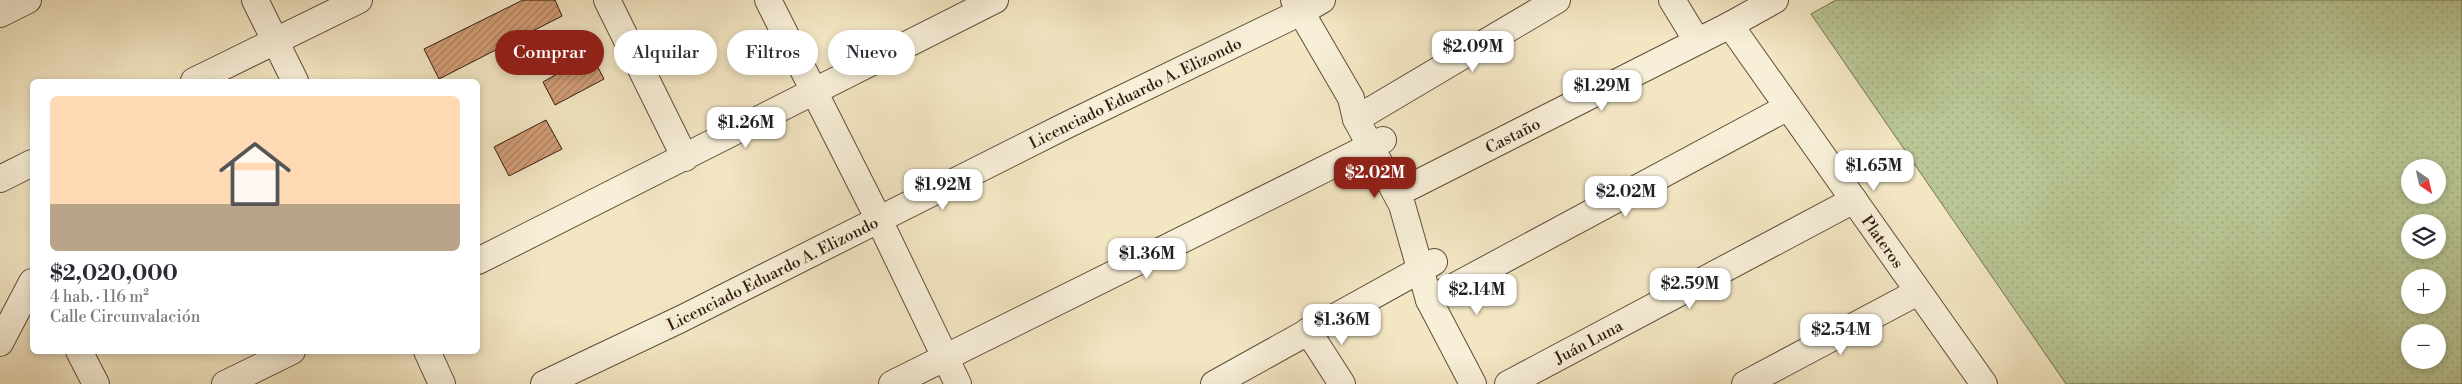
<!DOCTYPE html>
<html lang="es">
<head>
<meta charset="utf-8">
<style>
	:root { --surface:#fff; --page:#f7f7f7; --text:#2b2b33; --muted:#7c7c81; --accent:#8f2418 }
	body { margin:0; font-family:"Libre Bodoni",serif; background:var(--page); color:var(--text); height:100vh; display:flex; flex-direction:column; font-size:19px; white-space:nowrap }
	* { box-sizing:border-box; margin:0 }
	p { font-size:16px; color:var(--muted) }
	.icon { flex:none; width:28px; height:28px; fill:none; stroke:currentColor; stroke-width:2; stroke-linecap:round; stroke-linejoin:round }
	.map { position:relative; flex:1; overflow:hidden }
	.drawer { position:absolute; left:30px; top:79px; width:450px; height:275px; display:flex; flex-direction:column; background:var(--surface); border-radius:8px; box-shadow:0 2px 8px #0003 }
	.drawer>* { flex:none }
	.hud { position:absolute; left:495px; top:30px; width:475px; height:45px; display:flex; gap:10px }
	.needle { width:32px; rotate:146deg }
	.controls { position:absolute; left:2401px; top:159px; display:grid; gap:10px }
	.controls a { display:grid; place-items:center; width:45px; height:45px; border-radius:50%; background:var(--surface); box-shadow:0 2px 8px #0003; font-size:25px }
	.price { position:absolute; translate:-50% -42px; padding:0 11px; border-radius:10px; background:#fff; color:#222; font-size:16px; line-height:32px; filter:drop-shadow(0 1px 2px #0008) }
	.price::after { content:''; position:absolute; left:50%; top:30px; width:15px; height:11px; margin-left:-8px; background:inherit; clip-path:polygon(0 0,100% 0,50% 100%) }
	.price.on { background:var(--accent); color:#fff }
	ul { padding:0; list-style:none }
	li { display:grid; align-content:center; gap:10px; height:265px; padding:0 20px }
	li span { display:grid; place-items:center; height:155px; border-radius:8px; color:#555 }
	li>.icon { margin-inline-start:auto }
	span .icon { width:90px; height:90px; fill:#fffc; stroke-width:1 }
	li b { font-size:21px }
	.pill { padding:0 18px; border-radius:22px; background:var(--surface); box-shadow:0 2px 8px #0003; font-size:18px; line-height:45px }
	.pill.on { background:var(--accent); color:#fff }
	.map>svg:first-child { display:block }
	.grass { fill:url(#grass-dots); stroke:#757052; fill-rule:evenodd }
	.building { fill:url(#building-hatch); stroke:#311a0e }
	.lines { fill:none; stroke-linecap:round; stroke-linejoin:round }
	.minor-casing { stroke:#624d3b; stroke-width:28 }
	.minor { stroke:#f7efd8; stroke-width:26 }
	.labels { text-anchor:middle; stroke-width:4; stroke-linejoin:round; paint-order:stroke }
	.street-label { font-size:16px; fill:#311a0e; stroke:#f7efd8 }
</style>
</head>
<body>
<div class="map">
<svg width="2462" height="384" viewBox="0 0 2462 384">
	<defs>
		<pattern id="grass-dots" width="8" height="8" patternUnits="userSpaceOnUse" patternTransform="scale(1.25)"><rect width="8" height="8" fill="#b9c695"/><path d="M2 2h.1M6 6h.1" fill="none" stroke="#a0aa7f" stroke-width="1.8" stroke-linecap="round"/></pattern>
		<pattern id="building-hatch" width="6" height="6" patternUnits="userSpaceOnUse" patternTransform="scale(1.25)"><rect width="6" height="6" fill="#d39e77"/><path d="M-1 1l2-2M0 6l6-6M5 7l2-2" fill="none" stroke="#ac8060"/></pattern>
	</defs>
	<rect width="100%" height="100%" fill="#f3e6c3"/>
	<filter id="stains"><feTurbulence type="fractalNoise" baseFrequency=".004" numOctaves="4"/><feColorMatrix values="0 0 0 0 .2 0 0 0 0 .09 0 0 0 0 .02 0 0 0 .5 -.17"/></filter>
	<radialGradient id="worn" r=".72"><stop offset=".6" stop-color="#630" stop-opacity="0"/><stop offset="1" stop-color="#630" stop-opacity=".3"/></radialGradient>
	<path class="grass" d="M1836,0H2462V384H2066L1811,14ZM2410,168H2438V195H2410ZM2410,222H2438V250H2410ZM2410,278H2438V305H2410ZM2410,332H2438V360H2410Z"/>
	<g class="building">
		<polygon points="523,0 555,0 562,16 439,79 424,49"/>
		<polygon points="591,54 604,79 555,105 543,82"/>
		<polygon points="546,120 562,149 509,176 494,147"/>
	</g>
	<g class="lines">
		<g class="minor-casing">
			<g id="minor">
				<polyline points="255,0 295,81"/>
				<polyline points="607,0 685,158"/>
				<polyline points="768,0 879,220 958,384"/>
				<polyline points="1294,0 1351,98 1356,119 1402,205 1429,300 1473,384"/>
				<polyline points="1672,0 1697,41"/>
				<polyline points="0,14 28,0"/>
				<path id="s1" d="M1730,25L1984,384"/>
				<polyline points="194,81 359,0"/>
				<polyline points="1356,119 1557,0"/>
				<polyline points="0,179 32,163"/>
				<path id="s2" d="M1410,187L1730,25L1775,0"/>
				<polyline points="478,261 995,0"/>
				<polyline points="1429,300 1788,107"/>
				<polyline points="1308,331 1342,384"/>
				<polyline points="0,343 32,282"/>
				<polyline points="79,351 96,384"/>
				<polyline points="427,351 442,384"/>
				<polyline points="225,384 292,351"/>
				<path id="s3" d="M544,384L681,319L1067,125L1301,12L1322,0"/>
				<polyline points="892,384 1383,140"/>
				<polyline points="1214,384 1434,262"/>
				<path id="s4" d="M1508,384L1854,200"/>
				<polyline points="1745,384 1918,292"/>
			</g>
		</g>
		<use href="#minor" class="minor"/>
	</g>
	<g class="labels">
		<g class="street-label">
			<text dy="6" stroke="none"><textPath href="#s3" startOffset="659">Licenciado Eduardo A. Elizondo</textPath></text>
			<text dy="6" stroke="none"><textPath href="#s2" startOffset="115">Castaño</textPath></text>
			<text dy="6" stroke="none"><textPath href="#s1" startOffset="265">Plateros</textPath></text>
			<text dy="6" stroke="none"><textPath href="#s3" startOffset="254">Licenciado Eduardo A. Elizondo</textPath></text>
			<text dy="6" stroke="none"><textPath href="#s4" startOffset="91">Juán Luna</textPath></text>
		</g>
	</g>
	<rect width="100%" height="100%" filter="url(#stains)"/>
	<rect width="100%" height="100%" fill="url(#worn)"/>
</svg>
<div class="controls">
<a><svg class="needle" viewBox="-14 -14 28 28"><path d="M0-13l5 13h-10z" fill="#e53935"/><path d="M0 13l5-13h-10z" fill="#7c7c81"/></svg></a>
<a><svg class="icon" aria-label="layers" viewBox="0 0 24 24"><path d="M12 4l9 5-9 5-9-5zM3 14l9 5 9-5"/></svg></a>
<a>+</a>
<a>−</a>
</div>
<b class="price" style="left:1473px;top:73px">$2.09M</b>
<b class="price" style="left:1602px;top:112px">$1.29M</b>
<b class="price" style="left:746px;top:149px">$1.26M</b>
<b class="price" style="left:1874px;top:192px">$1.65M</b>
<b class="price on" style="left:1375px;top:199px">$2.02M</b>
<b class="price" style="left:943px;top:211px">$1.92M</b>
<b class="price" style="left:1626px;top:218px">$2.02M</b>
<b class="price" style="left:1147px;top:280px">$1.36M</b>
<b class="price" style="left:1690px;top:310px">$2.59M</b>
<b class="price" style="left:1477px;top:316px">$2.14M</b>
<b class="price" style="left:1342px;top:346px">$1.36M</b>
<b class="price" style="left:1841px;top:356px">$2.54M</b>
<div class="hud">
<a class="pill on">Comprar</a>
<a class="pill">Alquilar</a>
<a class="pill">Filtros</a>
<a class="pill">Nuevo</a>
</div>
<section class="drawer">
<ul>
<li><span style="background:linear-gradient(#ffd9b3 70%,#b9a48a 0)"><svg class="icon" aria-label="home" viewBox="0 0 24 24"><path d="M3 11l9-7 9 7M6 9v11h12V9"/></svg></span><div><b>$2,020,000</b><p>4 hab. · 116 m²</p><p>Calle Circunvalación</p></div></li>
</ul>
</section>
</div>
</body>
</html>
